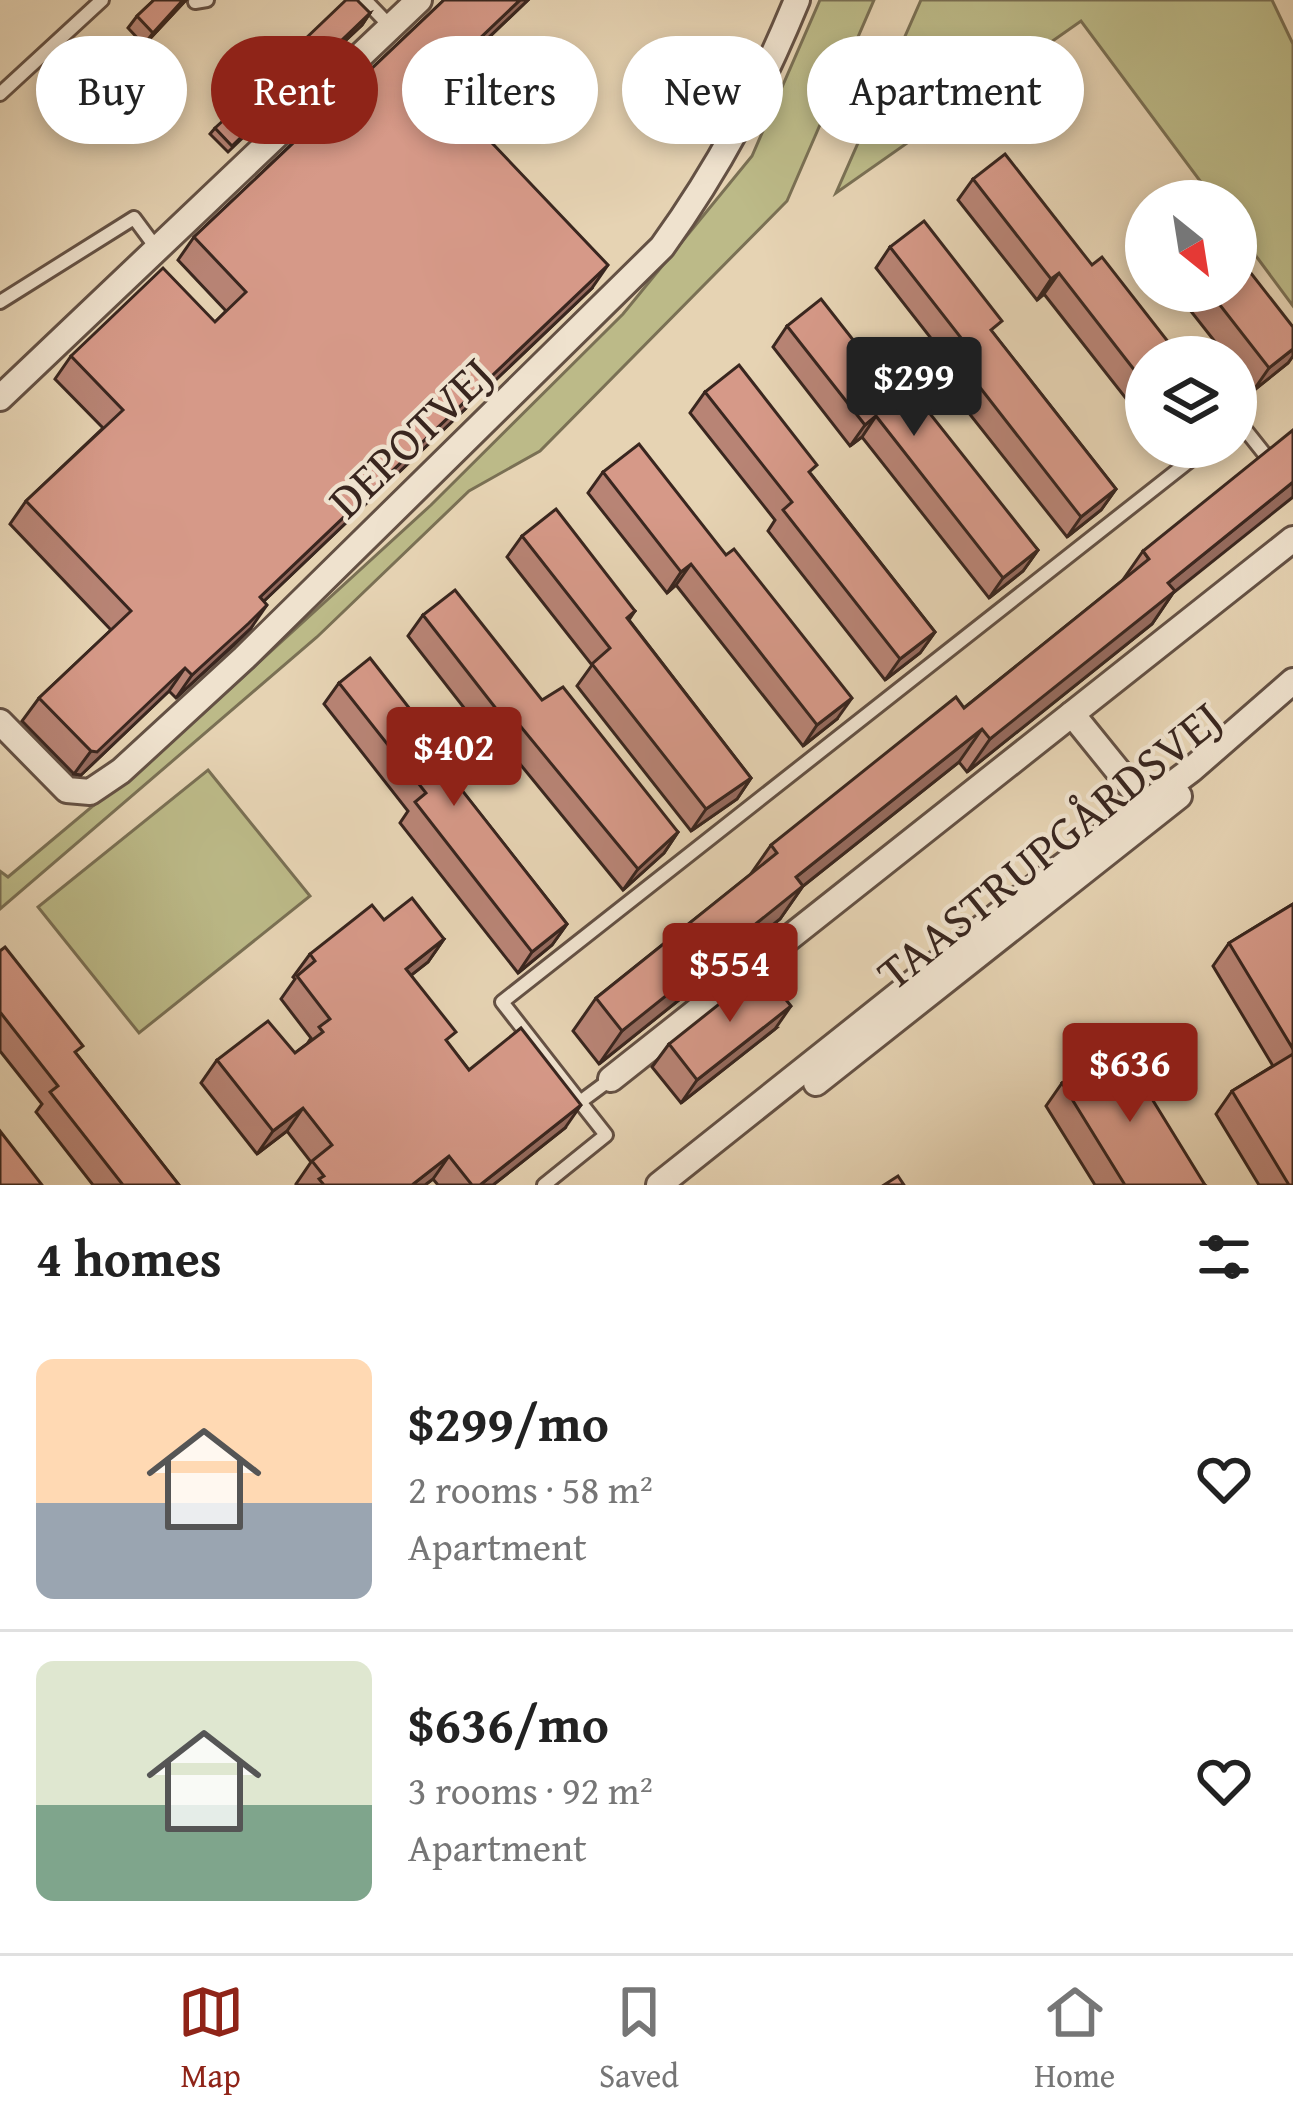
<!DOCTYPE html>
<html lang="en">
<head>
<meta charset="utf-8">
<style>
	:root { --surface:#fff; --page:#f6f6f6; --text:#222; --muted:#767676; --line:#e0e0e0; --accent:#8f2418 }
	body { margin:0; font-family:"Gentium Book Plus",serif; background:var(--page); color:var(--text); height:100vh; display:flex; flex-direction:column; font-size:45px; white-space:nowrap }
	* { box-sizing:border-box; margin:0 }
	p { font-size:39px; color:var(--muted) }
	.icon { flex:none; width:66px; height:66px; fill:none; stroke:currentColor; stroke-width:2; stroke-linecap:round; stroke-linejoin:round }
	.map { position:relative; height:1185px; overflow:hidden }
	.drawer { display:flex; flex-direction:column; background:var(--surface); flex:1 }
	.drawer>* { flex:none }
	.banner { position:absolute; left:36px; top:36px; width:1221px; height:108px; display:flex; gap:24px }
	.needle { width:78px; rotate:150deg }
	.controls { position:absolute; left:1125px; top:180px; display:grid; gap:24px }
	.controls a { display:grid; place-items:center; width:132px; height:132px; border-radius:50%; background:var(--surface); box-shadow:0 6px 18px #0003; font-size:60px }
	.price { position:absolute; translate:-50% -102px; padding:0 27px; border-radius:12px; background:var(--accent); color:#fff; font-size:39px; line-height:78px; filter:drop-shadow(0 3px 6px #0008) }
	.price::after { content:''; position:absolute; left:50%; top:72px; width:36px; height:27px; margin-left:-18px; background:inherit; clip-path:polygon(0 0,100% 0,50% 100%) }
	.price.on { background:#222; color:#fff }
	ul { padding:0; list-style:none }
	li { display:flex; align-items:center; gap:36px; height:300px; padding:0 36px }
	li+li { border-top:3px solid var(--line) }
	li span { display:grid; place-items:center; flex:none; width:336px; height:240px; border-radius:18px; color:#555 }
	li>.icon { margin-inline-start:auto }
	span .icon { width:144px; height:144px; fill:#fffc; stroke-width:1 }
	li b { font-size:51px }
	h2 { display:flex; justify-content:space-between; align-items:center; height:144px; padding:0 36px; font-size:51px }
	.pill { padding:0 42px; border-radius:54px; background:var(--surface); box-shadow:0 6px 18px #0003; font-size:42px; line-height:108px }
	.pill.on { background:var(--accent); color:#fff }
	.tab-bar { display:flex; justify-content:space-around; align-items:center; height:168px; border-top:3px solid var(--line); background:var(--surface); font-size:33px; color:var(--muted) }
	.tab-bar a { display:grid; justify-items:center; gap:6px }
	.tab-bar .on { color:var(--accent) }
	.map>svg:first-child { display:block }
	.green { fill:#bcba88; stroke:#7a7054; stroke-width:3 }
	.lines { fill:none; stroke-linecap:round; stroke-linejoin:round }
	.service-casing { stroke:#645144; stroke-width:18 }
	.minor-casing { stroke:#645144; stroke-width:30 }
	.service { stroke:#efe2ce; stroke-width:12 }
	.minor { stroke:#efe2ce; stroke-width:24 }
	.wall { fill:#b88475; stroke:#39261f; stroke-width:3 }
	.shaded-wall { fill:#966b5f; stroke:#39261f; stroke-width:3 }
	.building { fill:#d69988; stroke:#39261f; stroke-width:3 }
	.labels { text-anchor:middle; stroke-width:9; stroke-linejoin:round; paint-order:stroke }
	.street-label { font-size:48px; fill:#39261f; stroke:#efe2ce }
</style>
</head>
<body>
<div class="map">
<svg width="1293" height="1185" viewBox="0 0 1293 1185">
	<rect width="100%" height="100%" fill="#e6d3b3"/>
	<filter id="stains"><feTurbulence type="fractalNoise" baseFrequency=".00167" numOctaves="4"/><feColorMatrix values="0 0 0 0 .2 0 0 0 0 .09 0 0 0 0 .02 0 0 0 .5 -.17"/></filter>
	<radialGradient id="worn" r=".72"><stop offset=".6" stop-color="#630" stop-opacity="0"/><stop offset="1" stop-color="#630" stop-opacity=".3"/></radialGradient>
	<g class="green">
		<polygon points="820,0 874,0 787,201 540,451 469,491 317,637 0,909 0,871 8,877 199,717 431,505 623,314 752,156"/>
		<polygon points="921,0 1272,0 1293,44 1293,306 1236,229 1236,201 1215,201 1081,21 836,193"/>
		<polygon points="208,770 310,896 139,1033 38,907"/>
	</g>
	<g class="lines">
		<g class="service-casing">
			<g id="service">
				<polyline points="365,0 390,26"/>
				<polyline points="195,2 207,0"/>
				<polyline points="0,94 102,0"/>
				<polyline points="0,302 134,218 157,249"/>
				<polyline points="1236,418 1263,452"/>
				<polyline points="580,1102 502,1002 1207,447"/>
				<polyline points="544,1185 606,1135 580,1102 611,1079"/>
			</g>
		</g>
		<g class="minor-casing">
			<g id="minor">
				<polyline points="0,398 419,0"/>
				<polyline points="1072,714 1144,803"/>
				<path d="M0,722L67,790L90,792L121,771L244,658L662,247C719,168 760,90 797,0"/>
				<polyline points="611,1079 1293,539"/>
				<polyline points="816,1083 1179,796"/>
				<polyline points="659,1185 1008,907 1191,770 1293,681"/>
			</g>
		</g>
		<use href="#service" class="service"/>
		<use href="#minor" class="minor"/>
	</g>
	<g class="wall">
		<polygon points="154,0 186,0 144,45 128,28 137,16"/>
		<polygon points="444,0 528,0 438,86 592,288 264,601 251,628 233,646 176,698 169,691 81,775 74,774 22,721 39,698 111,630 10,524 26,501 103,428 55,379 71,356 215,322 226,311 178,260 194,237"/>
		<polygon points="370,13 362,25 311,73 293,54 302,42"/>
		<polygon points="262,119 228,152 210,134 215,128"/>
		<polygon points="973,179 1092,265 1146,357 1146,424 1044,294 1037,300 958,200"/>
		<polygon points="1146,226 1146,254 1135,241"/>
		<polygon points="890,247 993,333 1116,489 1101,510 1067,537 949,388 959,374 876,268"/>
		<polygon points="1175,291 1236,291 1293,327 1293,356 1288,363 1253,391 1236,369 1236,357 1227,357"/>
		<polygon points="787,326 908,410 1038,550 1023,571 989,598 862,437 850,446 773,347"/>
		<polygon points="705,392 811,474 935,632 920,653 885,680 768,531 775,520 690,413"/>
		<polygon points="603,472 726,555 837,719 803,746 676,585 667,593 588,493"/>
		<polygon points="522,536 635,611 629,620 751,778 737,799 691,831 577,686 592,665 507,557"/>
		<polygon points="1143,551 1173,593 1152,624 967,772 959,762 803,886 780,919 599,1064 573,1031 596,998 750,875 771,845 964,708 1122,581"/>
		<polygon points="423,615 678,832 664,853 623,890 493,731 486,736 408,636"/>
		<polygon points="339,683 440,763 567,924 552,945 518,973 400,823 408,811 324,704"/>
		<polygon points="1293,904 1293,1185 1259,1185 1216,1114 1232,1091 1273,1066 1213,966 1229,943"/>
		<polygon points="384,920 444,939 428,962 411,975 448,1044 469,1070 565,1128 493,1185 438,1185 433,1179 425,1185 297,1185 296,1184 311,1162 287,1131 257,1154 201,1083 217,1060 295,1053 307,1044 311,1038 281,999 295,979 293,977 310,954"/>
		<polygon points="0,951 77,1055 179,1185 93,1185 36,1112 42,1104 0,1051"/>
		<polygon points="775,1029 681,1103 652,1067 669,1044"/>
		<polygon points="1062,1083 1205,1185 1095,1185 1046,1106"/>
	</g>
	<g class="shaded-wall">
		<polygon points="183,0 186,0 144,45 153,33"/>
		<polygon points="520,0 528,0 418,105 434,82"/>
		<polygon points="370,13 362,25 311,73 320,61"/>
		<polygon points="608,265 592,288 244,620 260,597"/>
		<polygon points="1059,273 1044,294 1037,300 1051,279"/>
		<polygon points="1293,349 1293,356 1288,363 1253,391 1269,368"/>
		<polygon points="876,416 862,437 850,446 865,425"/>
		<polygon points="1293,482 1293,497 1173,593 1152,624 967,772 990,739 1168,583"/>
		<polygon points="1116,489 1101,510 1067,537 1081,517"/>
		<polygon points="1038,550 1023,571 989,598 1003,578"/>
		<polygon points="691,564 676,585 667,593 681,572"/>
		<polygon points="267,605 251,628 176,698 192,675"/>
		<polygon points="935,632 920,653 885,680 900,659"/>
		<polygon points="185,668 169,691 81,775 74,774 91,751"/>
		<polygon points="852,698 837,719 803,746 817,725"/>
		<polygon points="507,710 493,731 486,736 501,715"/>
		<polygon points="982,729 959,762 803,886 780,919 599,1064 622,1031 796,877"/>
		<polygon points="751,778 737,799 691,831 706,809"/>
		<polygon points="678,832 664,853 623,890 638,869"/>
		<polygon points="567,924 552,945 518,973 532,952"/>
		<polygon points="444,939 428,962 390,992 406,969"/>
		<polygon points="791,1006 775,1029 681,1103 697,1080"/>
		<polygon points="581,1105 565,1128 493,1185 480,1185"/>
		<polygon points="303,1108 287,1131 257,1154 273,1131"/>
		<polygon points="449,1156 433,1179 425,1185 412,1185"/>
	</g>
	<g class="building">
		<polygon points="154,0 183,0 153,33 137,16"/>
		<polygon points="346,0 357,0 370,13 320,61 302,42"/>
		<polygon points="444,0 520,0 434,82 608,265 260,597 267,605 249,623 192,675 185,668 97,752 91,751 39,698 131,611 26,501 123,410 71,356 163,268 215,322 246,292 194,237"/>
		<polygon points="250,96 266,113 232,146 215,128"/>
		<polygon points="1005,154 1092,265 1102,257 1180,357 1146,357 1146,385 1059,273 1051,279 973,179"/>
		<polygon points="1186,191 1194,201 1173,201"/>
		<polygon points="924,221 1002,321 991,330 1116,489 1081,517 964,367 976,357 890,247"/>
		<polygon points="1236,254 1293,327 1293,349 1269,368 1209,291 1236,291"/>
		<polygon points="821,299 908,410 920,401 1038,550 1003,578 876,416 865,425 787,326"/>
		<polygon points="739,365 817,465 809,472 935,632 900,659 783,510 792,502 705,392"/>
		<polygon points="1293,430 1293,482 1168,583 1175,591 990,739 982,729 796,877 803,886 622,1031 596,998 777,853 771,845 956,697 964,708 1149,559 1143,551"/>
		<polygon points="639,444 726,555 734,549 852,698 817,725 691,564 681,572 603,472"/>
		<polygon points="556,509 635,611 627,618 751,778 706,809 592,664 610,648 522,536"/>
		<polygon points="455,590 542,700 563,687 678,832 638,869 507,710 501,715 423,615"/>
		<polygon points="370,658 446,755 439,761 567,924 532,952 415,802 426,793 339,683"/>
		<polygon points="412,898 444,939 406,969 456,1032 446,1040 469,1070 521,1028 581,1105 480,1185 472,1185 449,1156 412,1185 324,1185 319,1179 324,1176 312,1161 332,1145 303,1108 273,1131 217,1060 268,1021 295,1053 323,1032 319,1027 330,1019 297,976 315,961 310,954 372,905 384,920"/>
		<polygon points="1293,904 1293,1049 1229,943"/>
		<polygon points="5,947 83,1046 75,1052 179,1185 123,1185 50,1092 58,1086 0,1012 0,951"/>
		<polygon points="762,970 791,1006 697,1080 669,1044"/>
		<polygon points="1120,1047 1205,1185 1125,1185 1062,1083"/>
		<polygon points="1293,1054 1293,1185 1289,1185 1232,1091"/>
		<polygon points="0,1131 42,1185 0,1185"/>
		<polygon points="898,1176 904,1185 884,1185"/>
	</g>
	<g class="labels">
		<g class="street-label">
			<text transform="translate(410 437) rotate(-44)" y="17">DEPOTVEJ</text>
			<text transform="translate(1049 845) rotate(-39)" y="17">TAASTRUPGÅRDSVEJ</text>
		</g>
	</g>
	<rect width="100%" height="100%" filter="url(#stains)"/>
	<rect width="100%" height="100%" fill="url(#worn)"/>
</svg>
<div class="controls">
<a><svg class="needle" viewBox="-14 -14 28 28"><path d="M0-13l5 13h-10z" fill="#e53935"/><path d="M0 13l5-13h-10z" fill="#767676"/></svg></a>
<a><svg class="icon" aria-label="layers" viewBox="0 0 24 24"><path d="M12 4l9 5-9 5-9-5zM3 14l9 5 9-5"/></svg></a>
</div>
<b class="price on" style="left:914px;top:439px">$299</b>
<b class="price" style="left:454px;top:809px">$402</b>
<b class="price" style="left:730px;top:1025px">$554</b>
<b class="price" style="left:1130px;top:1125px">$636</b>
<div class="banner">
<a class="pill">Buy</a>
<a class="pill on">Rent</a>
<a class="pill">Filters</a>
<a class="pill">New</a>
<a class="pill">Apartment</a>
</div>
</div>
<section class="drawer">
<h2>4 homes<svg class="icon" aria-label="filters" viewBox="0 0 24 24"><path d="M4 7h16M4 17h16"/><circle cx="9" cy="7" r="2"/><circle cx="15" cy="17" r="2"/></svg></h2>
<ul>
<li><span style="background:linear-gradient(#ffd9b3 60%,#9aa5b1 0)"><svg class="icon" aria-label="home" viewBox="0 0 24 24"><path d="M3 11l9-7 9 7M6 9v11h12V9"/></svg></span><div><b>$299/mo</b><p>2 rooms · 58 m²</p><p>Apartment</p></div><svg class="icon" aria-label="heart" viewBox="0 0 24 24"><path d="M12 20l-8-8c-3-5 5-10 8-4 3-6 11-1 8 4z"/></svg></li>
<li><span style="background:linear-gradient(#dfe7d0 60%,#7fa58c 0)"><svg class="icon" aria-label="home" viewBox="0 0 24 24"><path d="M3 11l9-7 9 7M6 9v11h12V9"/></svg></span><div><b>$636/mo</b><p>3 rooms · 92 m²</p><p>Apartment</p></div><svg class="icon" aria-label="heart" viewBox="0 0 24 24"><path d="M12 20l-8-8c-3-5 5-10 8-4 3-6 11-1 8 4z"/></svg></li>
</ul>
</section>
<nav class="tab-bar">
<a class="on"><svg class="icon" aria-label="map" viewBox="0 0 24 24"><path d="M3 6l6-2 6 2 6-2v14l-6 2-6-2-6 2zM9 4v14M15 6v14"/></svg>Map</a>
<a><svg class="icon" aria-label="saved" viewBox="0 0 24 24"><path d="M7 4h10v16l-5-4-5 4z"/></svg>Saved</a>
<a><svg class="icon" aria-label="home" viewBox="0 0 24 24"><path d="M3 11l9-7 9 7M6 9v11h12V9"/></svg>Home</a>
</nav>
</body>
</html>
